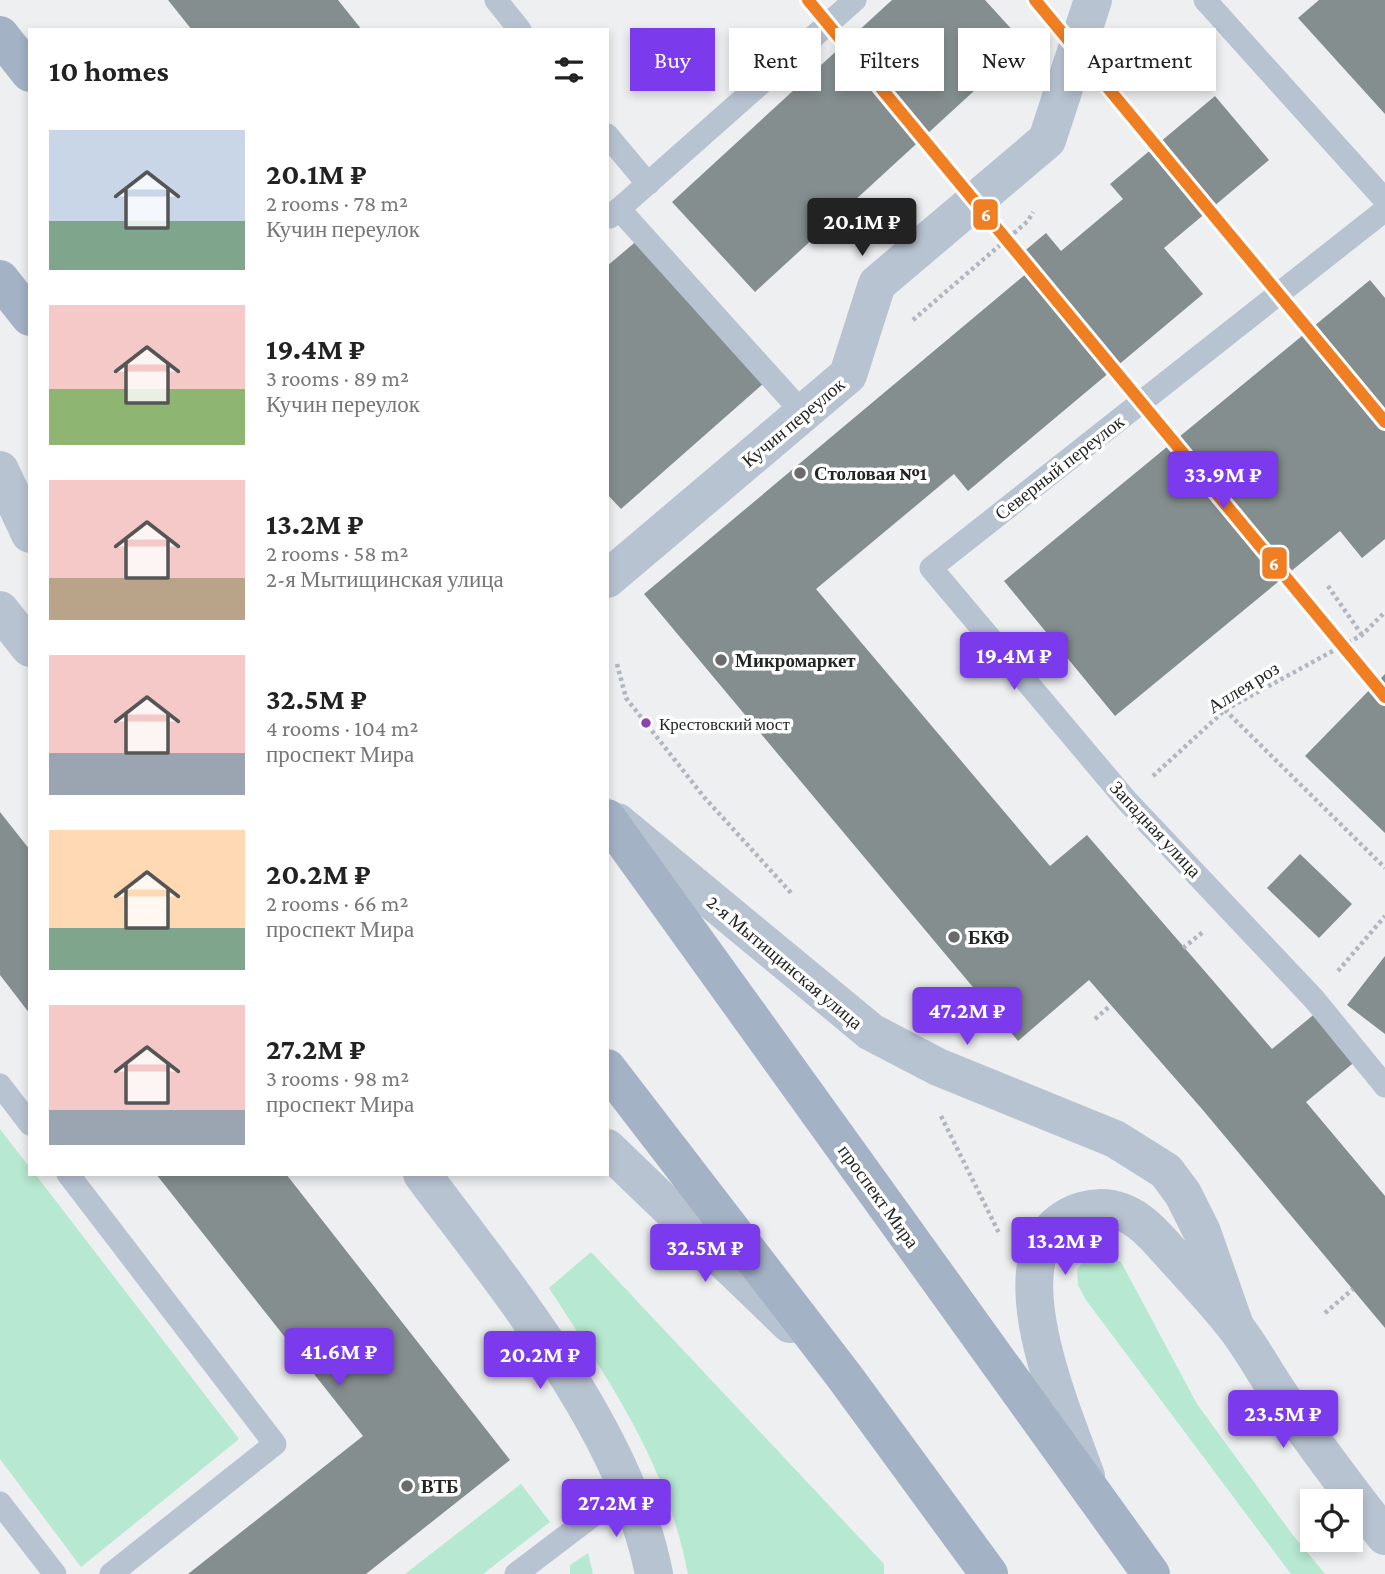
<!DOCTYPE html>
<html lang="en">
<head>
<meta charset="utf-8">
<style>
	:root { --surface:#fff; --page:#f6f6f6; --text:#222; --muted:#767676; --accent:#7c3aed }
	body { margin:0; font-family:"Crimson Pro",serif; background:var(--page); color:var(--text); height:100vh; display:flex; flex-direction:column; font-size:26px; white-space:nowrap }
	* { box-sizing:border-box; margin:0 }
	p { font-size:23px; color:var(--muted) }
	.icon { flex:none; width:38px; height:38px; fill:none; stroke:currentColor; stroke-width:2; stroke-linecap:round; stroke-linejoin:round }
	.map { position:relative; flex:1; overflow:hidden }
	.drawer { position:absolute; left:28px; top:28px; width:581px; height:1148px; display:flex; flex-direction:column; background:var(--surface); border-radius:0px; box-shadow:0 4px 10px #0003 }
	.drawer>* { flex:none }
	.banner { position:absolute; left:630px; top:28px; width:649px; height:63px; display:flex; gap:14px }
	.tools { position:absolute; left:1300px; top:1489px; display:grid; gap:14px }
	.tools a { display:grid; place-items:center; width:63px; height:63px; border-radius:0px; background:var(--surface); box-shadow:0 4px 10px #0003; font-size:35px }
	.price { position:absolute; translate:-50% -60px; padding:0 16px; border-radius:7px; background:var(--accent); color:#fff; font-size:23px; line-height:46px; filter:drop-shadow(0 2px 4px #0008) }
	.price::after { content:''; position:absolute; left:50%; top:42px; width:21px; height:16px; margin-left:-10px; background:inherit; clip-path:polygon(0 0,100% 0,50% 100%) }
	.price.current { background:#222; color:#fff }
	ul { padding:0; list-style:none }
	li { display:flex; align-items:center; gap:21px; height:175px; padding:0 21px }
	li span { display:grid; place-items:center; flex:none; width:196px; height:140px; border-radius:0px; color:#555 }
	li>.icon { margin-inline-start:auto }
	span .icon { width:84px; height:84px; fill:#fffc; stroke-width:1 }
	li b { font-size:30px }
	h2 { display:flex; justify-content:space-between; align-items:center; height:84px; padding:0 21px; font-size:30px }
	.pill { padding:0 24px; border-radius:0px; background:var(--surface); box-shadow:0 4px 10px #0003; font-size:24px; line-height:63px }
	.pill.current { background:var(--accent); color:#fff }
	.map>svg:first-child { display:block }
	.green { fill:#b7e8d1 }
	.building { fill:#858e8f }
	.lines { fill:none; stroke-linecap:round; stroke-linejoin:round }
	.path { stroke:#b0b7c0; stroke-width:4.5; stroke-dasharray:3.5 3.5; stroke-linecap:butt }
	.service { stroke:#b8c3d2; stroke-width:23 }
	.minor { stroke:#b8c3d2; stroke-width:38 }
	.tertiary { stroke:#b8c3d2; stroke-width:38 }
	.primary { stroke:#a4b2c6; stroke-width:38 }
	.metro-1-casing { stroke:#fff; stroke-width:18 }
	.metro-1 { stroke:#f07e23; stroke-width:12 }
	.poi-dot { fill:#6a6c6c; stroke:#fff; stroke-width:2.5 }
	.bus-dot { fill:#8e44ad; stroke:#fff; stroke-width:2.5 }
	.labels { text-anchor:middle; stroke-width:7; stroke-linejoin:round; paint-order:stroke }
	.bus-label { font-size:17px; fill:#232525; stroke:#fff; text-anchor:start }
	.street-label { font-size:19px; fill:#232525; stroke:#fff }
	.poi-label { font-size:19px; font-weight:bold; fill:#232525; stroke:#fff; text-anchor:start }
	.line-badge { stroke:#fff; stroke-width:2.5 }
	.badge-label { font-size:19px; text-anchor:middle; font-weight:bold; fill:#fff }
</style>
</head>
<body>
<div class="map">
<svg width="1385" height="1574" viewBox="0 0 1385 1574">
	<rect width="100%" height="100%" fill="#edeff1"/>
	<g class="green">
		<polygon points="0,1129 30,1168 30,1174 35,1174 239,1439 81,1567 0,1459"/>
		<polygon points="1100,1250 1121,1262 1197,1404 1292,1534 1325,1574 1291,1574 1086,1300 1078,1285 1077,1270 1088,1254"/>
		<path d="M591,1252L884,1564V1574H688C665,1458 611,1385 549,1288Z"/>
		<polygon points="521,1484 550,1522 483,1574 405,1574"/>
		<polygon points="588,1553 593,1574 570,1574 570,1565"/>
	</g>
	<g class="building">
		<polygon points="168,0 338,0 362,30 192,30"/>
		<polygon points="892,0 985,0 1025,44 755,292 672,202"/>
		<polygon points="1319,0 1385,0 1385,114 1298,18"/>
		<polygon points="1215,96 1269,160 1164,248 1203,294 968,491 954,474 816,589 1050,866 1087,835 1272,1049 1317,1012 1357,1060 1306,1102 1385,1196 1385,1328 1202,1109 1089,980 1018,1041 644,594 1027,273 1015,259 1046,233 1061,251 1123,199 1110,184"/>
		<polygon points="639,239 765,382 621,509 607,494 607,266"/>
		<polygon points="1370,280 1385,298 1385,539 1362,558 1340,531 1115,716 1004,581"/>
		<polygon points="1385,674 1385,833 1305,756"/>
		<polygon points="0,812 30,850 30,1014 0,975"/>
		<polygon points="1300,854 1352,904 1319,938 1267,888"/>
		<polygon points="1385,956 1385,1034 1347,1005"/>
		<polygon points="156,1174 286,1174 510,1460 366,1574 188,1574 363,1436"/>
	</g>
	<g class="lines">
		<g class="path">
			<polyline points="913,320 1028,221 1033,212"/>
			<polyline points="1328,586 1362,635"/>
			<polyline points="617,664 626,698 704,797 793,895"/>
			<polyline points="1225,710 1385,868"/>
			<polyline points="1153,776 1225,710 1362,635 1385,612"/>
			<polyline points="1183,948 1203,932"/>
			<polyline points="1338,971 1385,916"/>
			<polyline points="1095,1019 1111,1005"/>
			<polyline points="941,1116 999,1233"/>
			<polyline points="1325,1313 1353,1289"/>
		</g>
		<g class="service">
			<polyline points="496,0 520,30"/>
			<polyline points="1205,0 1385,200"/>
			<polyline points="607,135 648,184"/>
			<polyline points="619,209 855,0"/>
			<polyline points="1385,210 931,568 1127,801 1314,999 1385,1086"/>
			<polyline points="610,217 619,209 803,413"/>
			<polyline points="0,1085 30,1124"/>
			<polyline points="68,1174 275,1444 111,1574"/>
			<polyline points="0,1503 55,1574"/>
			<polyline points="516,1574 629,1488"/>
		</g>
		<polyline class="minor" points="607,579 848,375 877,284 1047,140 1093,0"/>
		<g class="tertiary">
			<polyline points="0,470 30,534"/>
			<polyline points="0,610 30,648"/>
			<polyline points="617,822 871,1032 938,1067 1115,1139 1166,1171 1183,1194 1202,1232 1235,1326"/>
			<polyline points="607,1148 790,1324"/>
			<path d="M422,1174C509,1290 626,1431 654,1574"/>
			<path d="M1086,1476C1066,1420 1006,1284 1050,1232C1067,1212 1096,1202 1122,1212C1144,1220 1161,1243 1177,1260C1196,1281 1216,1302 1233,1324C1251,1346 1264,1372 1280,1395C1314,1443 1348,1490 1385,1536"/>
		</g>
		<g class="primary">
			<polyline points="0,35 30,73"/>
			<polyline points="0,279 30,317"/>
			<polyline points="607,818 1151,1574"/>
			<polyline points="607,1068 844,1376 989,1574"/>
		</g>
		<g class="metro-1-casing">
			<g id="metro-1">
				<polyline points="808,0 1385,697"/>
				<polyline points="1035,0 1385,422"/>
			</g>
		</g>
		<use href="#metro-1" class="metro-1"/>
	</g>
	<g class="poi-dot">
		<circle cx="800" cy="473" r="7"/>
		<circle cx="721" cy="660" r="7"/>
		<circle cx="954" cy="937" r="7"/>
		<circle cx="407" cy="1486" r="7"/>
	</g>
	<circle class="bus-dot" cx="646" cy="723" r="6"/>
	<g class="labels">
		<g class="bus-label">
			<text x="659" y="730">Крестовский мост</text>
		</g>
		<g class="street-label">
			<text transform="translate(793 422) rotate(-40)" y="7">Кучин переулок</text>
			<text transform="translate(1059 467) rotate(-38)" y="7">Северный переулок</text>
			<text transform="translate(1243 687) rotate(-32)" y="7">Аллея роз</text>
			<text transform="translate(1156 829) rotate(47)" y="7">Западная улица</text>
			<text transform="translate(785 962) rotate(40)" y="7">2-я Мытищинская улица</text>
			<text transform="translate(879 1196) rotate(54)" y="7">проспект Мира</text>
		</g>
		<g class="poi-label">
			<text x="814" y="480">Столовая №1</text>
			<text x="735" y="667">Микромаркет</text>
			<text x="968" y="944">БКФ</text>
			<text x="421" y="1493">ВТБ</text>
		</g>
	</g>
	<g class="line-badge">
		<rect x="972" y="198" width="27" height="33" rx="7" fill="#f07e23"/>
		<rect x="1261" y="546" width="27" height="34" rx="7" fill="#f07e23"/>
	</g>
	<g class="badge-label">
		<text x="986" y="221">6</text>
		<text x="1274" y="570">6</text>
	</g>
</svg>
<div class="tools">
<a><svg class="icon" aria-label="locate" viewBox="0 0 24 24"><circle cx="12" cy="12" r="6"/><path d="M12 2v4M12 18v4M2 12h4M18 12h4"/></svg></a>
</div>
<b class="price current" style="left:862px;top:258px">20.1M ₽</b>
<b class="price" style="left:1223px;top:511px">33.9M ₽</b>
<b class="price" style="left:1014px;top:692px">19.4M ₽</b>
<b class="price" style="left:967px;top:1047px">47.2M ₽</b>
<b class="price" style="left:1065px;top:1277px">13.2M ₽</b>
<b class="price" style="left:705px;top:1284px">32.5M ₽</b>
<b class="price" style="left:339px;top:1388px">41.6M ₽</b>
<b class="price" style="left:540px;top:1391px">20.2M ₽</b>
<b class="price" style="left:1283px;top:1450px">23.5M ₽</b>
<b class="price" style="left:616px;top:1539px">27.2M ₽</b>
<div class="banner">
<a class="pill current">Buy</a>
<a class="pill">Rent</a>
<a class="pill">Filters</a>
<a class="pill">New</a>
<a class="pill">Apartment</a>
</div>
<section class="drawer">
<h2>10 homes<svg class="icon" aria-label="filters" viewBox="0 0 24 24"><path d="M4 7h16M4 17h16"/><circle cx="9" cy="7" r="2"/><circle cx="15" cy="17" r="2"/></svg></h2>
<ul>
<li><span style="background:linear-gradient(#c9d6e8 65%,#7fa58c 0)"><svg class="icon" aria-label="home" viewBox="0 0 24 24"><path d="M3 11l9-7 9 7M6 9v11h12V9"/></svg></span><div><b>20.1M ₽</b><p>2 rooms · 78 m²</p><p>Кучин переулок</p></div></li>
<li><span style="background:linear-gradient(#f6c9c9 60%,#8fb573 0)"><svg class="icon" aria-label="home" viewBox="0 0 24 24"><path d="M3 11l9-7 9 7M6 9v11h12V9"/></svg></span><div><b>19.4M ₽</b><p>3 rooms · 89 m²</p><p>Кучин переулок</p></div></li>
<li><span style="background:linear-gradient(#f6c9c9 70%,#b9a48a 0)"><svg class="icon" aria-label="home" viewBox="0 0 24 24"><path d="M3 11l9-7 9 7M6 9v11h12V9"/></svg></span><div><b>13.2M ₽</b><p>2 rooms · 58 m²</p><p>2-я Мытищинская улица</p></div></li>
<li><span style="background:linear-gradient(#f6c9c9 70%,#9aa5b1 0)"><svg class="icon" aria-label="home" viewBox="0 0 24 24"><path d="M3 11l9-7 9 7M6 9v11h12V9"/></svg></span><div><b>32.5M ₽</b><p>4 rooms · 104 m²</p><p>проспект Мира</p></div></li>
<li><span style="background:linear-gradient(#ffd9b3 70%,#7fa58c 0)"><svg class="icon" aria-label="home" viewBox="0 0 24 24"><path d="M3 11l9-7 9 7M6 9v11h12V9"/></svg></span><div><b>20.2M ₽</b><p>2 rooms · 66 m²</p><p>проспект Мира</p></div></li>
<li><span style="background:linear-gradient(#f6c9c9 75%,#9aa5b1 0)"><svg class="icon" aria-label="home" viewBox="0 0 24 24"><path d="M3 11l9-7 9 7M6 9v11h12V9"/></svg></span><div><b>27.2M ₽</b><p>3 rooms · 98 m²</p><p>проспект Мира</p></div></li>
</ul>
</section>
</div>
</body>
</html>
